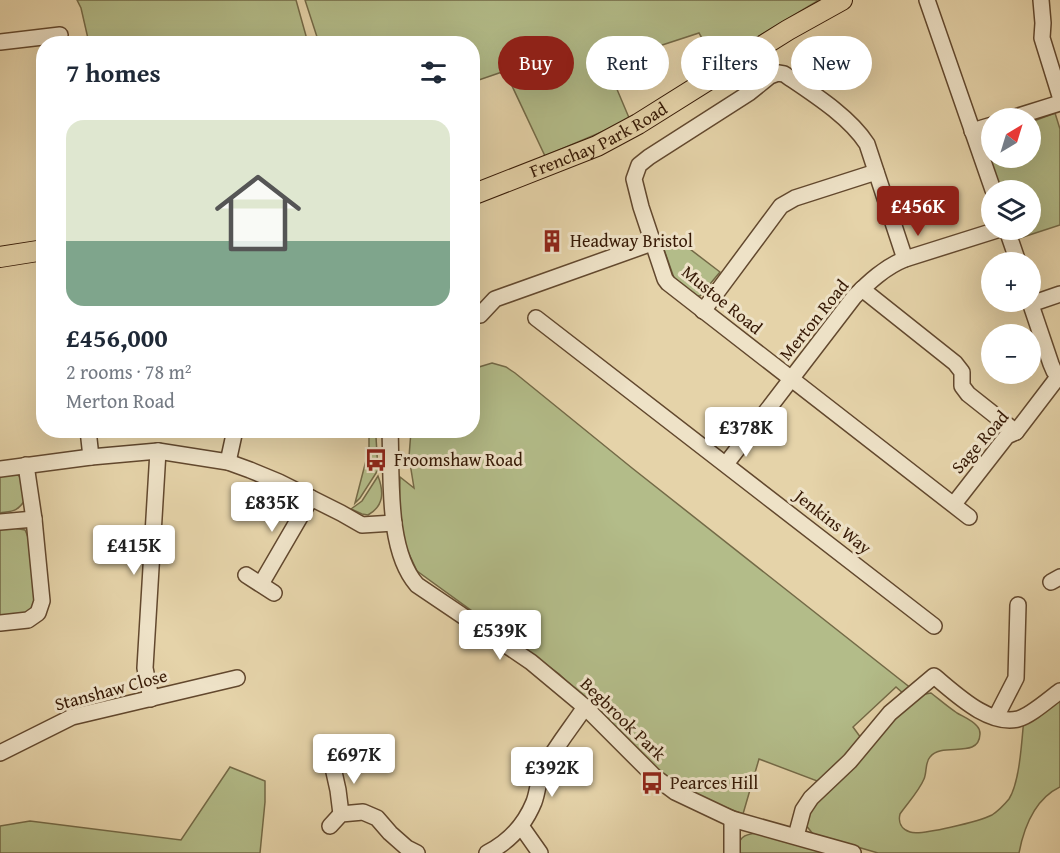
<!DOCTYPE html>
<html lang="en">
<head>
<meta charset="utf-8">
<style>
	:root { --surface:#fff; --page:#f6f6f7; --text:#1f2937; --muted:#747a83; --line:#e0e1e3; --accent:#8f2418 }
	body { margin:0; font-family:"Gentium Book Plus",serif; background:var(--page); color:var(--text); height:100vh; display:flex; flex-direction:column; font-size:22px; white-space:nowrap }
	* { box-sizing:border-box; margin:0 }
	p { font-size:20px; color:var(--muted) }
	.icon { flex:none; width:33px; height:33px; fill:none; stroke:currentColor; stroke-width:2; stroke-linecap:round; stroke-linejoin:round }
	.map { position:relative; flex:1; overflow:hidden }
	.details { position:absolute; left:36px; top:36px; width:444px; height:402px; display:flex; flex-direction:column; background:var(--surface); border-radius:24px; box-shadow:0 6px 24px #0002 }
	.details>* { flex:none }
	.banner { position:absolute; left:498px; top:36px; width:471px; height:54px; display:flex; gap:12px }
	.needle { width:39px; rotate:38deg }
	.fabs { position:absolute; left:981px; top:108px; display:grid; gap:12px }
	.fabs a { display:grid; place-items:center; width:60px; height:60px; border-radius:50%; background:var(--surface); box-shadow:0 6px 24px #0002; font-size:30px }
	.price { position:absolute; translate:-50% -51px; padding:0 14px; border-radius:6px; background:#fff; color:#222; font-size:20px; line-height:39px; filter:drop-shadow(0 2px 3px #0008) }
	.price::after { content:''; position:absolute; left:50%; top:36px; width:18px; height:14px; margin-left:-9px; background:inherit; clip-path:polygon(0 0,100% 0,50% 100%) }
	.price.on { background:var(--accent); color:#fff }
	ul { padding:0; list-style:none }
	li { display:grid; align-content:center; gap:12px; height:318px; padding:0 30px }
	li+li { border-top:2px solid var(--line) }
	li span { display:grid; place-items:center; height:186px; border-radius:18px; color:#555 }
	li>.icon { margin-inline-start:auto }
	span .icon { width:108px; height:108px; fill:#fffc; stroke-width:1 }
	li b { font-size:26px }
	h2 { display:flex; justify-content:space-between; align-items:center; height:72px; padding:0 30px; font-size:26px }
	.tag { padding:0 21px; border-radius:27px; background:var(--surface); box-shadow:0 6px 24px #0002; font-size:21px; line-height:54px }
	.tag.on { background:var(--accent); color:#fff }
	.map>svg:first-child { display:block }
	.green { fill:#b3bc89; stroke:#746a47; stroke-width:1.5 }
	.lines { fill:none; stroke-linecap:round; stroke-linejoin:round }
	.minor-casing { stroke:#62482e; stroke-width:18 }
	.major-casing { stroke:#361905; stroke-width:22 }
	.minor { stroke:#eee2c7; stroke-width:15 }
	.major { stroke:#e5d3a9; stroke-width:20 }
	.labels { text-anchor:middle; stroke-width:6; stroke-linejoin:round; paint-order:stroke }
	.street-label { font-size:18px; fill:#361905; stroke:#eee2c7 }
	.poi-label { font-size:18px; fill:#361905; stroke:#eee2c7; text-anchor:start }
</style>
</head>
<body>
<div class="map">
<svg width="1060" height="853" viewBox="0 0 1060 853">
	<rect width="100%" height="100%" fill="#e5d3a9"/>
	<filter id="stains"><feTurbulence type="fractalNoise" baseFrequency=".00333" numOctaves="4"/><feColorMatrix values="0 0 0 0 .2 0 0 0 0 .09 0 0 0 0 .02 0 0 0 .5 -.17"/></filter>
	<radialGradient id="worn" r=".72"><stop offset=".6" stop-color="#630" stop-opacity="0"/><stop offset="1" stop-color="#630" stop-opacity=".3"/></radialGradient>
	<g class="green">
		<polygon points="77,0 296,0 308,43 89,43 81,8"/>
		<polygon points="305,0 819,0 716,62 699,33 650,49 605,61 630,120 545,156 505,71 473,82 472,44 319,43"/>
		<polygon points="1055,113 1060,129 1060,225 1017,239 1013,230 1030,230 1030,190 1000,190 982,138 991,135 992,158 1030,158 1031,122"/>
		<polygon points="666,236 682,243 720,272 700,296 696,296 674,278 660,238"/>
		<path d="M492,363L506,367L515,373L632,468L912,689L905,695L896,687L853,727L861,738C870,733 880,730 888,724C902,714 912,695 931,693C940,700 948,707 957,713C964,717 972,720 977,726C979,728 980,731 980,734C979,760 942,741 930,757C925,762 927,772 924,779C919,791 907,804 900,814C898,822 901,829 910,832C921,836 980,821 992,815C998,811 1004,805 1009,799C1020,782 1022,738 1024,717L1060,691V787C1035,799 1024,827 1019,853H878L813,834L805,824L808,812L828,785L759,759L743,814L692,795L665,779L609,721L559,674L417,571L404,543L399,509L400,477L414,488L409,457L411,431L472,430L473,372L479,367Z"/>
		<polygon points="369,437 376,437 378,470 360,498 355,503 369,449"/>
		<path d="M0,474H16L21,477L25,500C17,512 13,511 0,513Z"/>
		<path d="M378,476C384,492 384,506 368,515L362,514L351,509L362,501Z"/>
		<path d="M14,528L25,530C32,544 41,598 32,610C26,619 9,617 0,618V529Z"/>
		<polygon points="230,767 265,781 265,802 260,853 0,853 0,826 30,821 181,840"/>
		<path d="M758,833L825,853H737C738,838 743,834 758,833Z"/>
	</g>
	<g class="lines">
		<g class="minor-casing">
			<g id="minor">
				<polyline points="927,0 993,190"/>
				<polyline points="1041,0 1043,23 1042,38 1060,96"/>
				<polyline points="0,42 60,35"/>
				<polyline points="1012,118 1060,103"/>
				<polyline points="972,131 992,125"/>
				<polyline points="1007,230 1018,262"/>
				<path d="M905,259L867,144C849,116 812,93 784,74L778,73L770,76L749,93L649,157L639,165L634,179L641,207L665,279L668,283L969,517"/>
				<polyline points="862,289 955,363 962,372 962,386 968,394 1016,432"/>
				<polyline points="1030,302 1051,364 1054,371 1060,379"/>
				<polyline points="1031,304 1060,294"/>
				<polyline points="472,309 480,315 495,299 652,243"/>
				<polyline points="703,311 781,206 795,198 876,172"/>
				<polyline points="536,318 934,626"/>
				<polyline points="88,430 91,457"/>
				<path d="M390,430C392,475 386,550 417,585L531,662L585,707L655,777L675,792L732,819L853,853"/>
				<polyline points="228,462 235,430"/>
				<path d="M726,464L854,297C869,282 885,267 905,259L997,230"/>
				<polyline points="0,469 91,457 158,451 228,462 250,470 279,482 341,513 362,525 394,523"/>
				<polyline points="954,504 1007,436 1016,432 1058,377"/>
				<polyline points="0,522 34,519"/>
				<polyline points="246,575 274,593"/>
				<polyline points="1051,582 1060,577"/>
				<polyline points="261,584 311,498"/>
				<polyline points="0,623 28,620 38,613 42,601 34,519 26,465"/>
				<polyline points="151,699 145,668 158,451"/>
				<polyline points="996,717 1016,678 1018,605"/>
				<polyline points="0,753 72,717 237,678"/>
				<polyline points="332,763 338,790 341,814"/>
				<polyline points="732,819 732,853"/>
				<polyline points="330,826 341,814 363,812 377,818 390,833 407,848 417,853"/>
				<polyline points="521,826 540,853"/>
				<path d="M796,836L803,810L811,798L850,761L890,713L934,676C955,693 988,726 1018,719C1030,716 1049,699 1060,691"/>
				<path d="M487,853C509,842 525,824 534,802C538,791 538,780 543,770C555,747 571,728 585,707"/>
			</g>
		</g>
		<g class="major-casing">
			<g id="major">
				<path id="s1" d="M472,195L597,146L638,124L788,30L842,0"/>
				<polyline points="0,257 44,250"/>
			</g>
		</g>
		<use href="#minor" class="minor"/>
		<use href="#major" class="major"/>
	</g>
	<defs>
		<g id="building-bare" transform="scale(1.8)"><path d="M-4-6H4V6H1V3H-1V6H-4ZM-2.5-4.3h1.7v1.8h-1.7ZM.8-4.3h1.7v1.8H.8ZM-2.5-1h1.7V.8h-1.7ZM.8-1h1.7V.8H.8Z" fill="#8f2418" stroke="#eee2c7" stroke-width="2.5" paint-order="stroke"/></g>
		<g id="bus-bare" transform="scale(1.8)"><path d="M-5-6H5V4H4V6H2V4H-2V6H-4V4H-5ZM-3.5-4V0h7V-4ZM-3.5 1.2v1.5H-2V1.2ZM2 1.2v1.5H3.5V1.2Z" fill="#8f2418" stroke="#eee2c7" stroke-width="2.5" paint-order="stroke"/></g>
	</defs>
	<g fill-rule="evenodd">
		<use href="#building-bare" x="552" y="241"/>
		<use href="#bus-bare" x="376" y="460"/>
		<use href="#bus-bare" x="652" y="783"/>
	</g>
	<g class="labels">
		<g class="street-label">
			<text dy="6" stroke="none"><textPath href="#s1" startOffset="138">Frenchay Park Road</textPath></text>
			<text transform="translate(722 300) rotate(39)" y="6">Mustoe Road</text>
			<text transform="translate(814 320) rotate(-51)" y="6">Merton Road</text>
			<text transform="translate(980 442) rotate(-49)" y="6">Sage Road</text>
			<text transform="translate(833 522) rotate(38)" y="6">Jenkins Way</text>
			<text transform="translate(111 690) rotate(-15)" y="6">Stanshaw Close</text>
			<text transform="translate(623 719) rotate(44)" y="6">Begbrook Park</text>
		</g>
		<g class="poi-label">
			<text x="570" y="247">Headway Bristol</text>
			<text x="394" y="466">Froomshaw Road</text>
			<text x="670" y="789">Pearces Hill</text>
		</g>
	</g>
	<rect width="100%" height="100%" filter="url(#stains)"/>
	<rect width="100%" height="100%" fill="url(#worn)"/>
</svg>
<div class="fabs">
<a><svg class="needle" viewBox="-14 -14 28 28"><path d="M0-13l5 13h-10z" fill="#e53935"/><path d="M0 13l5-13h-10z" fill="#747a83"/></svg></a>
<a><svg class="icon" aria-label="layers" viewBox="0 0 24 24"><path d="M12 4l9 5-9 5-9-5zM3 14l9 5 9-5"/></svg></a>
<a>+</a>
<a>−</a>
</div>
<b class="price on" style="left:918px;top:237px">£456K</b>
<b class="price" style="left:746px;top:458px">£378K</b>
<b class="price" style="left:272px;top:533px">£835K</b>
<b class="price" style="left:134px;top:576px">£415K</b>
<b class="price" style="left:500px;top:661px">£539K</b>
<b class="price" style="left:354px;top:785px">£697K</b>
<b class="price" style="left:552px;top:798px">£392K</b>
<div class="banner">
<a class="tag on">Buy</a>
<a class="tag">Rent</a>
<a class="tag">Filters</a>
<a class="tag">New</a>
</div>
<section class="details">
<h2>7 homes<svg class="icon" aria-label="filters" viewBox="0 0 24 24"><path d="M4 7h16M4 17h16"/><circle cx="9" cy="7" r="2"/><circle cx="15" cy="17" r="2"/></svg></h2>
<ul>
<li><span style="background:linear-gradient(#dfe7d0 65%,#7fa58c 0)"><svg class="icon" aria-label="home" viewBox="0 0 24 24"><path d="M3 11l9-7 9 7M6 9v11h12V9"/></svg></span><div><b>£456,000</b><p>2 rooms · 78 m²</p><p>Merton Road</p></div></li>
</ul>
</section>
</div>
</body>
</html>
